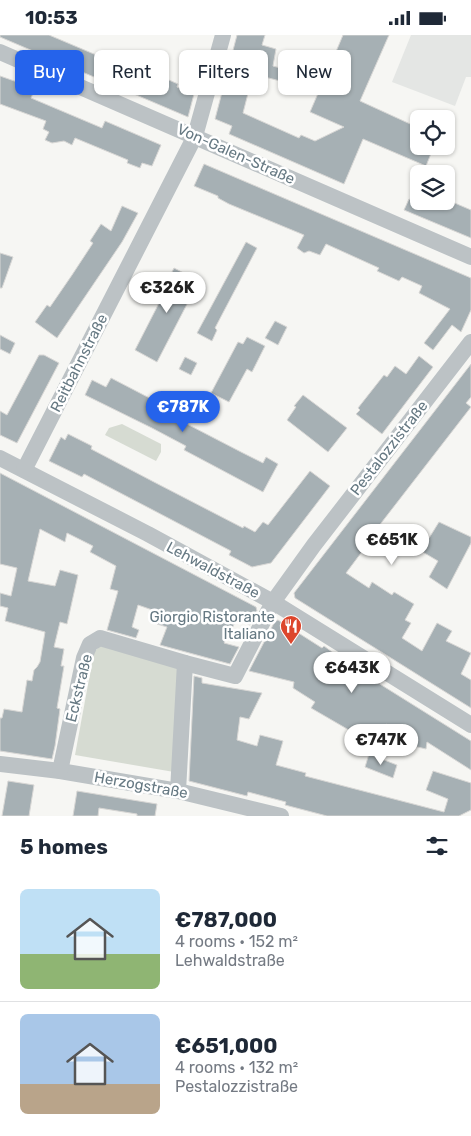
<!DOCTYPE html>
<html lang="en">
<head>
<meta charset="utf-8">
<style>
	:root { --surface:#fff; --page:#f6f6f7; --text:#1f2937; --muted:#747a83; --line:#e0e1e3; --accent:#2563eb }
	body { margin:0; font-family:Rubik,sans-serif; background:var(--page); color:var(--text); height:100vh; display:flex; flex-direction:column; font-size:19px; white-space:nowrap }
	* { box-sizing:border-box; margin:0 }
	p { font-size:16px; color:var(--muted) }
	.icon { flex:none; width:28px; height:28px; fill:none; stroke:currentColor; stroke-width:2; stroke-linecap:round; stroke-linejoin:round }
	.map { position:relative; height:781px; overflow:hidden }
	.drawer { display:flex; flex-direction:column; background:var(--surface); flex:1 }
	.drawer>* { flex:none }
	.hud { position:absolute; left:15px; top:15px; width:441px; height:45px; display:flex; gap:10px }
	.buttons { position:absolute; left:410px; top:75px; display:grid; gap:10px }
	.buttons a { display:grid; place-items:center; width:45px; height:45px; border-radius:8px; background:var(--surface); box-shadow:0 1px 4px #0004; font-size:25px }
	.price { position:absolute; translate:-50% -42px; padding:0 11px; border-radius:18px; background:#fff; color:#222; font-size:16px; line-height:32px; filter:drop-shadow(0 1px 2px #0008) }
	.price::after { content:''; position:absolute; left:50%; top:30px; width:15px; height:11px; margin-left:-8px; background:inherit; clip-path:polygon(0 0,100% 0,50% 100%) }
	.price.selected { background:var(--accent); color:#fff }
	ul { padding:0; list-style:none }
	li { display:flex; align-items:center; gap:15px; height:125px; padding:0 20px }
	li+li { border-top:1px solid var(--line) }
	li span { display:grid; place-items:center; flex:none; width:140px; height:100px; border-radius:8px; color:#555 }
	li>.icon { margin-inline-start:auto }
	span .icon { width:60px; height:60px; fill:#fffc; stroke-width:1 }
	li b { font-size:21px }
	h2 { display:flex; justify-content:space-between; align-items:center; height:60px; padding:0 20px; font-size:21px }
	.chip { padding:0 18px; border-radius:8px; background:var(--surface); box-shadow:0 1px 4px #0004; font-size:18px; line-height:45px }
	.chip.selected { background:var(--accent); color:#fff }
	.status { display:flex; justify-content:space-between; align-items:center; height:35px; padding:0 25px; background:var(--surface); direction:ltr }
	.status svg { height:14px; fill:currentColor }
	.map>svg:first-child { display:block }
	.built { fill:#e4e6e4 }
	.green { fill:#d6dbd2 }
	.building { fill:#a6b0b4; stroke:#d8d7d5 }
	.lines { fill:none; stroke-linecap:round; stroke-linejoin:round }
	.street { stroke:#bcc2c5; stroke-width:16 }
	.labels { text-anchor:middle; stroke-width:5; stroke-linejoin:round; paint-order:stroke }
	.street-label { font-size:15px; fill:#667983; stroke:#fff }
	.poi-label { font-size:15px; fill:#667983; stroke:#fff; text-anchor:end }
</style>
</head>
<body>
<div class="status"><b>10:53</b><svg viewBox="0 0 49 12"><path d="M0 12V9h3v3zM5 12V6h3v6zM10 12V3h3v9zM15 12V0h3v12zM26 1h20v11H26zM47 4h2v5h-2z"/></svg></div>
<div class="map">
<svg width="471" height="781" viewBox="0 0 471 781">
	<rect width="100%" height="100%" fill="#f6f6f3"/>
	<polygon class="built" points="411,0 471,0 471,42 466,42 455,71 392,47"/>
	<g class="green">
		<polygon points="122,389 161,409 161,417 156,426 105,400 109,393"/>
		<polygon points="103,608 181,632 174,737 75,720 94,617"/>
	</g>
	<g class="building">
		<polygon points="0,0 49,0 160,47 162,42 178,49 177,52 194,59 188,82 0,2"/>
		<polygon points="237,0 265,0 262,10 276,14 273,31 287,35 284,47 253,39 243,78 299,103 301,100 315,106 344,92 310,77 319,56 309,53 313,35 327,38 343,0 389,0 360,66 419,93 419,111 434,111 426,131 363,104 344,149 229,99 232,91 215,84"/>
		<polygon points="0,41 23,49 34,56 31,63 102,93 105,86 161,110 152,131 142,128 140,133 127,128 128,125 75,103 72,110 64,106 52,108 45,105 49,97 43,94 46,86 0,69"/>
		<polygon points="204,129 471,243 471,275 461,297 452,290 433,315 424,308 450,274 419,258 422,251 402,242 399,246 377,236 379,233 326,209 320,220 309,216 304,218 297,213 304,200 229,169 218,163 218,161 194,151"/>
		<polygon points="409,164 413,166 450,166 471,175 471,203 404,175"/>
		<polygon points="122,171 138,178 122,207 57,303 35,287 47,270 50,272 72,240 93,208 90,206 101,189 111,196"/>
		<polygon points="246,207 257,213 215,293 217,295 212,306 197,298"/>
		<polygon points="0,218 13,222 2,253 0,253"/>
		<polygon points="174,233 199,246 157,327 135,315 156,274 159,268 157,267"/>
		<polygon points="275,286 287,292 278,310 265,303"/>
		<polygon points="0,300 15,308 10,319 0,314"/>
		<polygon points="247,302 265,311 252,337 247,334 229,367 211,358 238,307 243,309"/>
		<polygon points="39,320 44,320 59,328 17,408 0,400 0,376 7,380"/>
		<polygon points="419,321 433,332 382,399 356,379 360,375 358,373 384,340 387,342 395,331 406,339"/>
		<polygon points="185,322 197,328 191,340 179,334"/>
		<polygon points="471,329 471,362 466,368 471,372 368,505 370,506 346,538 369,553 372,547 392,560 394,557 414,569 405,585 411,588 402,603 422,616 437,588 452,596 446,606 471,618 461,639 471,645 471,673 295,563 294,558"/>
		<polygon points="111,343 186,382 183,387 241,417 263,428 266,422 278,429 263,457 184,415 186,411 152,393 85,360 92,345 106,352"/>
		<polygon points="303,360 347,393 328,417 287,385 296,372 294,371"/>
		<polygon points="68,399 92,411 91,414 152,446 243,493 244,491 255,497 263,487 268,490 310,436 330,451 271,528 252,532 229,520 231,516 151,474 84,439 82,442 49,426 61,402 65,405"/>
		<polygon points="0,438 256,572 257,576 250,590 237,584 224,608 239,612 230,629 160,610 167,592 157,589 161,578 138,570 132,592 139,595 136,603 107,595 118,556 110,554 116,531 90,517 93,511 67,498 65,507 40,494 28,546 55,551 60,535 78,540 67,589 60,587 54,612 64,614 61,631 64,631 57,673 60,674 55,711 52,724 0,716 0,683 2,683 4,674 22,677 27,645 32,646 34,635 37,632 40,627 45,597 5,586 8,573 0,571 0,558 11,561 17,533 0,529"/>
		<polygon points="439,487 471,502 471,508 447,554 429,542 438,526 421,516"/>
		<polygon points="278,585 322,613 324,611 336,620 335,621 471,706 471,735 427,707 426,714 405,709 407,702 386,689 373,709 311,673 315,667 293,653 294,647 249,636 275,586"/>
		<polygon points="194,641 202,643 202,648 262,658 249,684 240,682 237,705 257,711 260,700 283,706 276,730 306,738 305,741 444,777 448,764 426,755 433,736 471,748 471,775 459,781 327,781 285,770 286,767 248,757 247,761 189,746"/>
		<polygon points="369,719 397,730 393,743 365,732"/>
		<polygon points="8,746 34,750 29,781 2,781"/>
		<polygon points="77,756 157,769 155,781 137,781 137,779 99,773 98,781 73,781"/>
	</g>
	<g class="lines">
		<g class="street">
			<polyline points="0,17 471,222"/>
			<polyline points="0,423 148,499 273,567 471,690"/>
			<polyline points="24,435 195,101 223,0"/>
			<polyline points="0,729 60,736 178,756 281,781"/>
			<polyline points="60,736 84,623 90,609 100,603 185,628"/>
			<polyline points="178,756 185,628 235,641 273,567 314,510 471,307"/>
		</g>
	</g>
	<defs>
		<g id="restaurant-pin" transform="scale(1.125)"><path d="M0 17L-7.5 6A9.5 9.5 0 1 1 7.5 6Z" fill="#dd462c" stroke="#fff"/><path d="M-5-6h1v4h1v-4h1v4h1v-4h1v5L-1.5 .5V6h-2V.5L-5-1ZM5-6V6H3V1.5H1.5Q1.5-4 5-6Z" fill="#fff"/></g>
	</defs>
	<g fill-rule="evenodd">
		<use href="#restaurant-pin" x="291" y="591"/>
	</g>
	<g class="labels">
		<g class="street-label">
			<text transform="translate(236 119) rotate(24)" y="5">Von-Galen-Straße</text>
			<text transform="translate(79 328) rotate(-63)" y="5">Reitbahnstraße</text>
			<text transform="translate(389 413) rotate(-52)" y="5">Pestalozzistraße</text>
			<text transform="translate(213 535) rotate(28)" y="5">Lehwaldstraße</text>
			<text transform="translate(79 653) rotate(-76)" y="5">Eckstraße</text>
			<text transform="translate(141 750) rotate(10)" y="5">Herzogstraße</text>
		</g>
		<g class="poi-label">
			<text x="275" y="587">Giorgio Ristorante<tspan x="275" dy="17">Italiano</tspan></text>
		</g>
	</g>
</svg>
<div class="buttons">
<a><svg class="icon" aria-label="locate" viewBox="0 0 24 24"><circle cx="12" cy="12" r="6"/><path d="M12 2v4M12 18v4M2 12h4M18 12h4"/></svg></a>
<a><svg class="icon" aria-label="layers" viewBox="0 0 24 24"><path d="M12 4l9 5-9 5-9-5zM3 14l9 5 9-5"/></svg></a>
</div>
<b class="price" style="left:167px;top:279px">€326K</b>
<b class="price selected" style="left:183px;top:398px">€787K</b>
<b class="price" style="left:392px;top:531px">€651K</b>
<b class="price" style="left:352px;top:659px">€643K</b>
<b class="price" style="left:381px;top:731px">€747K</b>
<div class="hud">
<a class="chip selected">Buy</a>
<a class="chip">Rent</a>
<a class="chip">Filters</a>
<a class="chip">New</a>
</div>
</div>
<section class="drawer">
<h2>5 homes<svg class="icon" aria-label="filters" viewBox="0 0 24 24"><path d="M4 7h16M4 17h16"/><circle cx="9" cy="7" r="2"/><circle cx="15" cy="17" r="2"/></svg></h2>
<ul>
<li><span style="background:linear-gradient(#bfe0f5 65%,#8fb573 0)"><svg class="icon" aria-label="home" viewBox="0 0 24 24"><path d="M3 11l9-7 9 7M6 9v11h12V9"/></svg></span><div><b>€787,000</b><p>4 rooms · 152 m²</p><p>Lehwaldstraße</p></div></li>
<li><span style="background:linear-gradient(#a9c7e8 70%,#b9a48a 0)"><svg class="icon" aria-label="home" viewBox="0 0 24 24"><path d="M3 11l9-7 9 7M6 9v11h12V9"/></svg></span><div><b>€651,000</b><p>4 rooms · 132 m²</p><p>Pestalozzistraße</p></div></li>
</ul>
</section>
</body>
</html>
